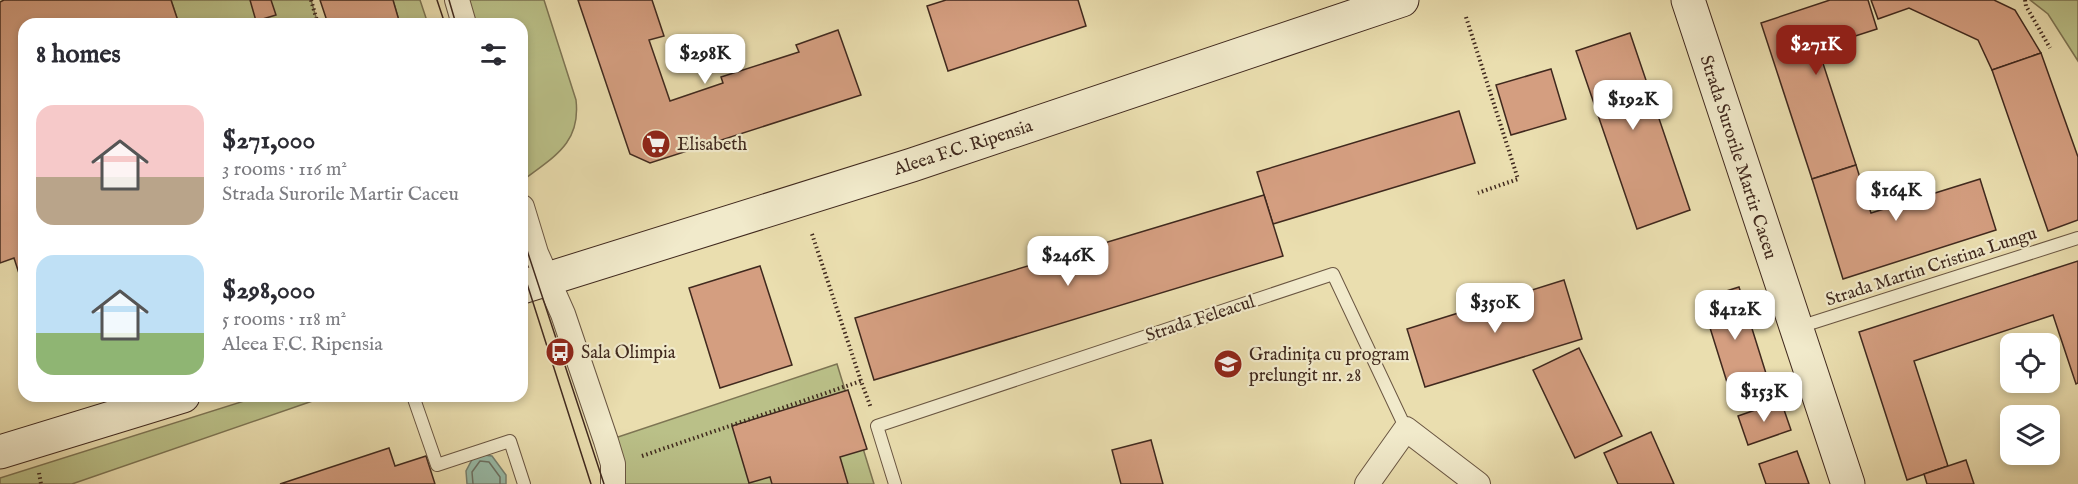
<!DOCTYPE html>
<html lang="en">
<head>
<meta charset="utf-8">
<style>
	:root { --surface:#fff; --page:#f7f7f7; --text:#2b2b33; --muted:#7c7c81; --accent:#8f2418 }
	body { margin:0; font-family:"IM FELL English",serif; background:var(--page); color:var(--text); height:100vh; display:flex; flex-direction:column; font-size:22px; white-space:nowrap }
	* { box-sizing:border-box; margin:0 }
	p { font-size:20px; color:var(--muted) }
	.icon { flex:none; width:33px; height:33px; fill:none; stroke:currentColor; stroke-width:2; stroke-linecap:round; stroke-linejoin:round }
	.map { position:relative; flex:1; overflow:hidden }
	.side { position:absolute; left:18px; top:18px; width:510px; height:384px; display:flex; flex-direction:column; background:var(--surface); border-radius:18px; box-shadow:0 3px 9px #0003 }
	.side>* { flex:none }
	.buttons { position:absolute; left:2000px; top:333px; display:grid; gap:12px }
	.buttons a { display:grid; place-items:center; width:60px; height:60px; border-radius:12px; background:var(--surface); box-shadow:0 3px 9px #0003; font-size:30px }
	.price { position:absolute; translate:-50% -51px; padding:0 14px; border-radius:12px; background:#fff; color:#222; font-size:20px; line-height:39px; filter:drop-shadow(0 2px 3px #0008) }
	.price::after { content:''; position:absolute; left:50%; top:36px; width:18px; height:14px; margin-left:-9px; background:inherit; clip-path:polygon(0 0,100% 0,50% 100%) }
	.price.current { background:var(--accent); color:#fff }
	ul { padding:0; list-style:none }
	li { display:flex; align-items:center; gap:18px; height:150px; padding:0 18px }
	li span { display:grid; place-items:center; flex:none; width:168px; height:120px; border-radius:18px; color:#555 }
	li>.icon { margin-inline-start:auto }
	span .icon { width:72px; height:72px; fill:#fffc; stroke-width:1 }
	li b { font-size:26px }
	h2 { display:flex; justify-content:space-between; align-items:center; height:72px; padding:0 18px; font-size:26px }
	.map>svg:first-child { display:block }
	.green { fill:#bac088; stroke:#7d7453; stroke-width:1.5 }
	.water { fill:#98bca9; stroke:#758171; stroke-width:1.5 }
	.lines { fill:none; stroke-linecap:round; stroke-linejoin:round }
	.shore { stroke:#6c7264; stroke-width:1.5 }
	.building { fill:#d49e80; stroke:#40291e; stroke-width:1.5 }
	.service-casing { stroke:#6a5642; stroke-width:14 }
	.minor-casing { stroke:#6a5642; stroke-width:26 }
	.secondary-casing { stroke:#40291e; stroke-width:35 }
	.path { stroke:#40291e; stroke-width:4; stroke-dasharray:1.5 3; stroke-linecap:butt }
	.service { stroke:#f1eacb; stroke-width:12 }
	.minor { stroke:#f1eacb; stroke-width:24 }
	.secondary { stroke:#f1eacb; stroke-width:33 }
	.tram { stroke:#40291e; stroke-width:1.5 }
	.labels { text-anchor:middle; stroke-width:4.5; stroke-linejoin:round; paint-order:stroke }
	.poi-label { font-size:18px; fill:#40291e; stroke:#f1eacb; text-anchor:start }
	.street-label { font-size:18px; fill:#40291e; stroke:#f1eacb }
</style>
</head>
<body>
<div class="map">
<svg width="2078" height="484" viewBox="0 0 2078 484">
	<rect width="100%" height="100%" fill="#eadeaf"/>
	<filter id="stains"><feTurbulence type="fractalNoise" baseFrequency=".00333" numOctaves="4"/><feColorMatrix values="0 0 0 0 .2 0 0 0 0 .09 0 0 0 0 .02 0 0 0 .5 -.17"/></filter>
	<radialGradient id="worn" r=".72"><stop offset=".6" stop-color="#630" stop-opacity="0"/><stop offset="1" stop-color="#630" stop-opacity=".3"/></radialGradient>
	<g class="green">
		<polygon points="171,0 311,0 318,24 179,24"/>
		<polygon points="393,0 420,0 428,24 400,24"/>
		<path d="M457,0H544L576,100C581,144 553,157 522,181V24H464Z"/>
		<polygon points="2030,0 2078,0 2078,61 2048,14"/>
		<polygon points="837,364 874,484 620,484 606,441"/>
		<polygon points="260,396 327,396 72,484 0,484 0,478"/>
	</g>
	<polygon class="water" points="475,454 492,456 506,475 506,484 467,484 466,471"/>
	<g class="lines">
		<polyline class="shore" points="473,484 472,472 480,461 489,462 500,477 500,484"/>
	</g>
	<g class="building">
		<polygon points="4,0 171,0 179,24 24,24 24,289 14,258 0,263 0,2"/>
		<polygon points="250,0 271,0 276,15 256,21"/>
		<polygon points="320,0 393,0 400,24 328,24"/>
		<polygon points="578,0 652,0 664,36 649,40 670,101 723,83 721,77 799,52 796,45 838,30 861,95 650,163 630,154"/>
		<polygon points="946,0 1078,0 1086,26 948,71 927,6"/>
		<polygon points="1830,0 1868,0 1877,29 1818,48 1856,165 1812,179 1761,23"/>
		<polygon points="1871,0 1994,0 2015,10 2041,53 1992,70 1978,40 1909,8 1878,19"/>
		<polygon points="1630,33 1690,210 1637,229 1576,51"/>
		<polygon points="2041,53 2078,157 2078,220 2048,231 1992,70"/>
		<polygon points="1551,69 1566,119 1511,135 1496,85"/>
		<polygon points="1459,111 1475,163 1273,224 1257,172"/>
		<polygon points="1856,165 1871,213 1980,179 1996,230 1843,279 1812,179"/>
		<polygon points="1264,195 1283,256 874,380 855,318"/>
		<polygon points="2078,261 2078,383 2076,384 2053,315 1914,361 1948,466 1907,480 1859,332"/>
		<polygon points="760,266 792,365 720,388 689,288"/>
		<polygon points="1564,280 1582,339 1425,387 1407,329"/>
		<polygon points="1739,287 1769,383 1731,395 1701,299"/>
		<polygon points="1579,348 1622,436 1575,458 1533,370"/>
		<polygon points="848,390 867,449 840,457 848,484 772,484 770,477 749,483 732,426"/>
		<polygon points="1781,401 1791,430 1748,445 1738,416"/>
		<polygon points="1651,432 1674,484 1618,484 1604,453"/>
		<polygon points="1151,440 1163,484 1121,484 1112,450"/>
		<polygon points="389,448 395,466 426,456 435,484 280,484"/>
		<polygon points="1797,451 1809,484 1766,484 1759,464"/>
		<polygon points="1966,460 1974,484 1927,484 1924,474"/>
	</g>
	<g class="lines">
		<g class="service-casing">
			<g id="service">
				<polyline points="1796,328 2078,238"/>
				<polyline points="413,396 437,465 510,441 524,484"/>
				<polyline points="895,484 877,426 1333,274 1406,429"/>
			</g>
		</g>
		<g class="minor-casing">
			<g id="minor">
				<polyline points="457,0 464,24"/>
				<polyline points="522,207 536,253 563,314 606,441 613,464 613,484"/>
				<polyline points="1367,484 1406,429 1478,484"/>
			</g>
		</g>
		<g class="secondary-casing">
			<g id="secondary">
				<polyline points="1688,0 1848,484"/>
				<polyline points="522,287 912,165 1402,0"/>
				<polyline points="0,452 183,396"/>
			</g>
		</g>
		<g class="path">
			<polyline points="311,0 318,24"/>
			<polyline points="2025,0 2026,6 2050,48"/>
			<polyline points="1466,17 1518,179 1478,193"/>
			<polyline points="812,234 861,381"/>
			<polyline points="642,456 861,381 871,408"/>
			<polyline points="39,473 41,484"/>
		</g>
		<use href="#service" class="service"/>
		<use href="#minor" class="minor"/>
		<use href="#secondary" class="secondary"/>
		<g class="tram">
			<polyline points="437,0 445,24"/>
			<polyline points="449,0 456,24"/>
			<polyline points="522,235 604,484"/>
			<polyline points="522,268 591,484"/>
		</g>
	</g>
	<defs>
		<g id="supermarket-disc" transform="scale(1.5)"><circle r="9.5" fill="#8f2418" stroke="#f1eacb"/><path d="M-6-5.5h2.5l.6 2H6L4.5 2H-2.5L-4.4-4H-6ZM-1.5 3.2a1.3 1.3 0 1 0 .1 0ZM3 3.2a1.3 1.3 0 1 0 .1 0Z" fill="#fff"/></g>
		<g id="bus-disc" transform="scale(1.5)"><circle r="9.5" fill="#8f2418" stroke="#f1eacb"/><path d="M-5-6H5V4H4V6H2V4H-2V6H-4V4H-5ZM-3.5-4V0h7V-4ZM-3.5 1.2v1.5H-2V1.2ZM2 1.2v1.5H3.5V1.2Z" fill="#fff"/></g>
		<g id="school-disc" transform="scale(1.5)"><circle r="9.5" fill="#8f2418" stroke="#f1eacb"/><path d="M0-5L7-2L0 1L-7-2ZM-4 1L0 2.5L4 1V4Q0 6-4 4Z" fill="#fff"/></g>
	</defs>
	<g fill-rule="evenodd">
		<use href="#supermarket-disc" x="656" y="144"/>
		<use href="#bus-disc" x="560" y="352"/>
		<use href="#school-disc" x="1228" y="364"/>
	</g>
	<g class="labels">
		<g class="poi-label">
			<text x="677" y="150">Elisabeth</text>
			<text x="581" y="358">Sala Olimpia</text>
			<text x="1249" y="360">Gradinița cu program<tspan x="1249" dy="21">prelungit nr. 28</tspan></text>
		</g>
		<g class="street-label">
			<text transform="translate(963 147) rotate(-18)" y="6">Aleea F.C. Ripensia</text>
			<text transform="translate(1739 157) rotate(72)" y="6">Strada Surorile Martir Caceu</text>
			<text transform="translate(1931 266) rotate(-18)" y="6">Strada Martin Cristina Lungu</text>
			<text transform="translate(1200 318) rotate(-18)" y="6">Strada Feleacul</text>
		</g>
	</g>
	<rect width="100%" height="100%" filter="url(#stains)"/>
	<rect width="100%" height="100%" fill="url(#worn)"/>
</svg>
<div class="buttons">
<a><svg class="icon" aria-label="locate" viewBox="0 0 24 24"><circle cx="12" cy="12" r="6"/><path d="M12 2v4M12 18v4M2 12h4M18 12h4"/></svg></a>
<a><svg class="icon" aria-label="layers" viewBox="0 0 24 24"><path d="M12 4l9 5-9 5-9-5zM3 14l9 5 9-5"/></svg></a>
</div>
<b class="price current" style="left:1816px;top:76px">$271K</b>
<b class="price" style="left:705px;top:85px">$298K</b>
<b class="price" style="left:1633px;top:131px">$192K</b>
<b class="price" style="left:1896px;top:222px">$164K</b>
<b class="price" style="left:1068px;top:287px">$246K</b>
<b class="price" style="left:1495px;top:334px">$350K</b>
<b class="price" style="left:1735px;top:341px">$412K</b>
<b class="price" style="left:1764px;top:423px">$153K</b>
<section class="side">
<h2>8 homes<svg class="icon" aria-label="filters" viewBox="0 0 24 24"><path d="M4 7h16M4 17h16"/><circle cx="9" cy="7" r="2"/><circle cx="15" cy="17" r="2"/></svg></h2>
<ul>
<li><span style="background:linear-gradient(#f6c9c9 60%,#b9a48a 0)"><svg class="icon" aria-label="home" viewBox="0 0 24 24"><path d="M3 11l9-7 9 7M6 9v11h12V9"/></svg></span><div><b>$271,000</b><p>3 rooms · 116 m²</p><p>Strada Surorile Martir Caceu</p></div></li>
<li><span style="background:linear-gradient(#bfe0f5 65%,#8fb573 0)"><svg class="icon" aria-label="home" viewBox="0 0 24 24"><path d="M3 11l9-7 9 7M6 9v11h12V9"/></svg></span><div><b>$298,000</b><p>5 rooms · 118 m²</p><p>Aleea F.C. Ripensia</p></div></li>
</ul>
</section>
</div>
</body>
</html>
